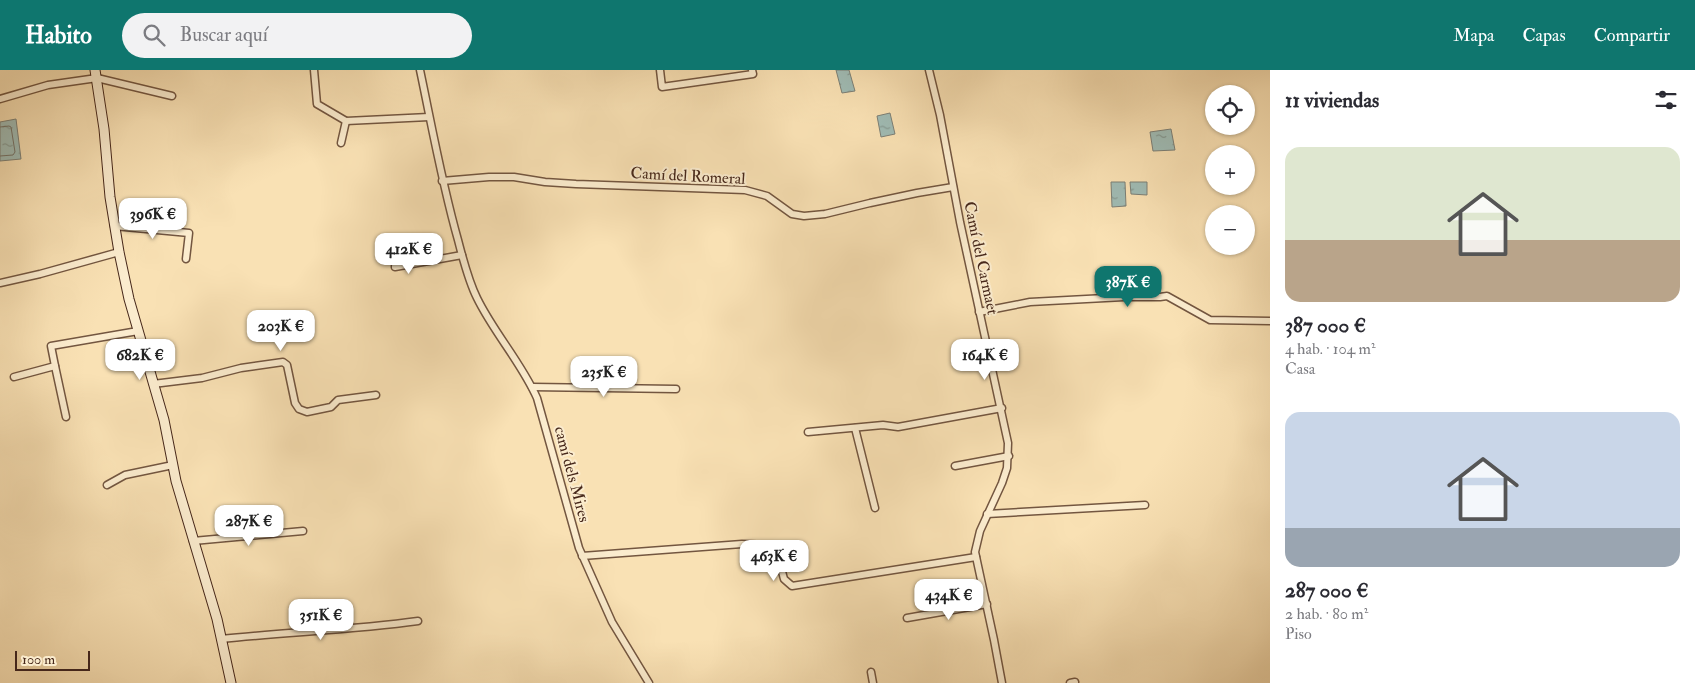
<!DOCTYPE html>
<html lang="es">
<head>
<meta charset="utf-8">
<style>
	:root { --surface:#fff; --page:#f2f2f3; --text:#2b2b33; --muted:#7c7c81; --accent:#0f766e }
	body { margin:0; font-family:"IM FELL Double Pica",serif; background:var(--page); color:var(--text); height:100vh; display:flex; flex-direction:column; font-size:19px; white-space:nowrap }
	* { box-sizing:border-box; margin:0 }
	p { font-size:16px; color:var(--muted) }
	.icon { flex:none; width:28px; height:28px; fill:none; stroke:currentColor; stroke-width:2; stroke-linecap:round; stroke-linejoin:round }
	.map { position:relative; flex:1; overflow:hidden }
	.drawer { display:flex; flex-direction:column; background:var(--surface); width:425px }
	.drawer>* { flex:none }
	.buttons { position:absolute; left:1205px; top:15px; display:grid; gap:10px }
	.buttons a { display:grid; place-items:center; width:50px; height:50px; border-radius:50%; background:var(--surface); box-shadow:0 1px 4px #0004; font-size:25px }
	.scale { position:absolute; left:15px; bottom:12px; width:75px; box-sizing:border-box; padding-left:5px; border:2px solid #46271a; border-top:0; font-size:14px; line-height:18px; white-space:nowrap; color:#46271a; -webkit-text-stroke:4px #fbecce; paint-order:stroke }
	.price { position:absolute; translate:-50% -42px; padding:0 11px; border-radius:10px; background:#fff; color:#222; font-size:16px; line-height:32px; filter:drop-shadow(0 1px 2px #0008) }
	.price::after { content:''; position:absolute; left:50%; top:30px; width:15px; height:11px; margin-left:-8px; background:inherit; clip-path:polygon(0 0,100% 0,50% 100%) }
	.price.current { background:var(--accent); color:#fff }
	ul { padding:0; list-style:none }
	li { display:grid; align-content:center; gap:10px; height:265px; padding:0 15px }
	li span { display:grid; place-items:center; height:155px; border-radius:15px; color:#555 }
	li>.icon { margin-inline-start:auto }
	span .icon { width:90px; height:90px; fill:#fffc; stroke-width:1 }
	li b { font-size:21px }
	h2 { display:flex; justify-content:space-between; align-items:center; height:60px; padding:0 15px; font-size:21px }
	header { display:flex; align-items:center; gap:30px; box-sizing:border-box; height:70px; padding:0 25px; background:var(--accent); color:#fff }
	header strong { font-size:24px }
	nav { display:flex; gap:28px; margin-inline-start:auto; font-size:18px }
	.search { width:350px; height:45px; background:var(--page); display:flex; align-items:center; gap:12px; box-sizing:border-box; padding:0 18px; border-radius:28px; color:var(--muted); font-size:19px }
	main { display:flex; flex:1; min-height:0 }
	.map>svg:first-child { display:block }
	.water { fill:url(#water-ripples); stroke:#7c8077 }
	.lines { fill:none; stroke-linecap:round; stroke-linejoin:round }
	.shore { stroke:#737268; stroke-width:1 }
	.street-casing { stroke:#735640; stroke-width:9 }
	.secondary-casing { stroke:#46271a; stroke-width:11 }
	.street { stroke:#fbecce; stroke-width:6 }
	.secondary { stroke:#fbecce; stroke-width:9 }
	.labels { text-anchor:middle; stroke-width:4; stroke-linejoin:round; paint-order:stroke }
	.street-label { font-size:16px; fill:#46271a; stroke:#fbecce }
</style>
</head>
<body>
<header>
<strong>Habito</strong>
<div class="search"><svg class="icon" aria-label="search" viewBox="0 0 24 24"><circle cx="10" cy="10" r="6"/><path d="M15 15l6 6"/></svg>Buscar aquí</div>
<nav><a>Mapa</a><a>Capas</a><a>Compartir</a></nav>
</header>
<main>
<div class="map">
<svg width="1270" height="613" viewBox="0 0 1270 613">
	<defs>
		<pattern id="water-ripples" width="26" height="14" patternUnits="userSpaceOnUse" patternTransform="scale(1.25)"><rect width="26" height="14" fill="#a0bcb5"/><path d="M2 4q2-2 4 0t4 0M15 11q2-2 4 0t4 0" fill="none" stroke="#849992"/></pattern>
	</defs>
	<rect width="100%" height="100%" fill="#f9e1b4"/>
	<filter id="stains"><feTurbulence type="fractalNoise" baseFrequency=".004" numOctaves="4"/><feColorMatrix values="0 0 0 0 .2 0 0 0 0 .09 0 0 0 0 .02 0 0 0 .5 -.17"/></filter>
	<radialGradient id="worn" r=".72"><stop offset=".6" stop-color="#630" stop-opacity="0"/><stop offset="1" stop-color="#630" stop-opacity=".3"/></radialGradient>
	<g class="water">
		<polygon points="836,0 849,0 855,21 842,23"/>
		<polygon points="890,43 895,64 881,67 877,46"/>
		<polygon points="16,49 21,89 0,91 0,52"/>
		<polygon points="1171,59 1175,80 1153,81 1150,62"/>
		<polygon points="1111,112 1125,112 1126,136 1112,137"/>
		<polygon points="1130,112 1147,112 1147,125 1131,124"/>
	</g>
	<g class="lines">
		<polyline class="shore" points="0,57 9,56 11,57 15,82 13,85 0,86"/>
		<g class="street-casing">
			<g id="street">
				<polyline points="314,0 317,34 346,51 429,47"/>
				<path d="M420,0C432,57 442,114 458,170C463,189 468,210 477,228C494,263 521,292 537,328L579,478L612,552L649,613"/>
				<polyline points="660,0 662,17 753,4 752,0"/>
				<polyline points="929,0 940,45 960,152 1008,373 1007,398 1002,413 980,461 975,482 994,570 1002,613"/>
				<polyline points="0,29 48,15 97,8 172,26"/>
				<polyline points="341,73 346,51"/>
				<polyline points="442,111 489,107 514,107 545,112 576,114 745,120 767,126 792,144 804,146 825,144 870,133 917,123 953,117"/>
				<polyline points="114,156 189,163 186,189"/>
				<polyline points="397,173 395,197 462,185"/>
				<polyline points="0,213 40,204 119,182"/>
				<polyline points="979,242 1030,232 1124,227 1160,227 1167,226 1210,250 1270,251"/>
				<polyline points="55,296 66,347"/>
				<polyline points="14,307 55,296 51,276 138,261"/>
				<polyline points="153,314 202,308 241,298 283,292 287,295 295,333 299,339 307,342 331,337 338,330 376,325"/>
				<polyline points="532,317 676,319"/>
				<polyline points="855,358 875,438"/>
				<polyline points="808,362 883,355 898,357 1002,338"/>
				<polyline points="955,396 1009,386"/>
				<polyline points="107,415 125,405 173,395"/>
				<polyline points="987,444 1145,435"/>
				<polyline points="193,471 303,461"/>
				<polyline points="582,486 742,474 775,475 784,509 792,516 976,487"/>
				<polyline points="907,548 987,534"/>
				<path d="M221,569C287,562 353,560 418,551"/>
				<polyline points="871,602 873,613"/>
				<polyline points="1070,613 1075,612"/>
			</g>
		</g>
		<g class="secondary-casing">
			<polyline id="secondary" points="95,0 104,59 110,127 119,182 129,229 164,350 176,411 217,549 231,613"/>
		</g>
		<use href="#street" class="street"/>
		<use href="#secondary" class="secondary"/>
	</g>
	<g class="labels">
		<g class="street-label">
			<text transform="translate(688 105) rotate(3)" y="6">Camí del Romeral</text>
			<text transform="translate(982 188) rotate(78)" y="6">Camí del Carmaet</text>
			<text transform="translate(573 404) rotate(75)" y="6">camí dels Mires</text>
		</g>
	</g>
	<rect width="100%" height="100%" filter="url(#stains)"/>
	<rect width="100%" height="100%" fill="url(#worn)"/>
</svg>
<div class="buttons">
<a><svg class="icon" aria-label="locate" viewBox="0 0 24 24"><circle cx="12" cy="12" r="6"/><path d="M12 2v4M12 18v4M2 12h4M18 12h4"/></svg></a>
<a>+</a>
<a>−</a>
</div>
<div class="scale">100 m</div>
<b class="price" style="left:153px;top:170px">396K €</b>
<b class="price" style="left:409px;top:205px">412K €</b>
<b class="price current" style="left:1128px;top:238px">387K €</b>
<b class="price" style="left:281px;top:282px">203K €</b>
<b class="price" style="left:140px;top:311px">682K €</b>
<b class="price" style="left:985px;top:311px">164K €</b>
<b class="price" style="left:604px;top:328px">235K €</b>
<b class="price" style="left:249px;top:477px">287K €</b>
<b class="price" style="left:774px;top:512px">463K €</b>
<b class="price" style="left:949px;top:551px">434K €</b>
<b class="price" style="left:321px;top:571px">351K €</b>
</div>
<section class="drawer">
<h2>11 viviendas<svg class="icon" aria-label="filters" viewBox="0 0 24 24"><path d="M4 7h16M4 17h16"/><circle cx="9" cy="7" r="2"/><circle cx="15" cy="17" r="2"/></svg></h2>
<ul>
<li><span style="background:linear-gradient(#dfe7d0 60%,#b9a48a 0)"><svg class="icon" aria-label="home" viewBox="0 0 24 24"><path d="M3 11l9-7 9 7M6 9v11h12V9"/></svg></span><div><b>387 000 €</b><p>4 hab. · 104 m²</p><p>Casa</p></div></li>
<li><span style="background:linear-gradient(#c9d6e8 75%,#9aa5b1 0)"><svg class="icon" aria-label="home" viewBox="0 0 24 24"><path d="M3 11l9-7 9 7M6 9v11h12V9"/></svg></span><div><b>287 000 €</b><p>2 hab. · 80 m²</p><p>Piso</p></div></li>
</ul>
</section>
</main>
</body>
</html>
